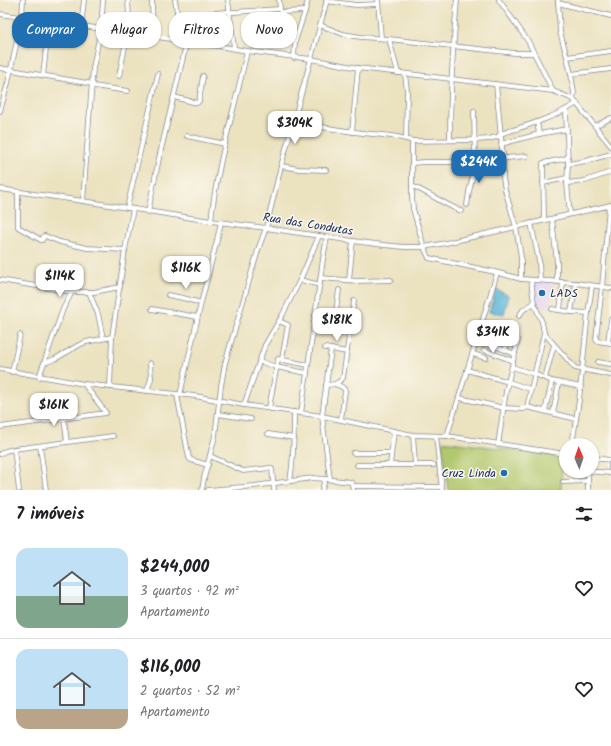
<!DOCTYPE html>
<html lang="pt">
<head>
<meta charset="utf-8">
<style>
	:root { --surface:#fff; --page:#f6f6f6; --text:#202124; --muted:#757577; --line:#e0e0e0; --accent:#1f6fb2 }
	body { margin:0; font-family:Kalam,sans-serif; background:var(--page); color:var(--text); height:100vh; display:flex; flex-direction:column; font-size:15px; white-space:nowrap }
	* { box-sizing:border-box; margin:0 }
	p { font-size:13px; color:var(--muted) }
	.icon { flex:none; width:22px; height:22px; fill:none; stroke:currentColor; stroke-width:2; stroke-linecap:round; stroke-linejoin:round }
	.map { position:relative; height:490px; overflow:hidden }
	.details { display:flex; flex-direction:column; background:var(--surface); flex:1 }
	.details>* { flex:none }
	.hud { position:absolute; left:12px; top:12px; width:400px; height:36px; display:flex; gap:8px }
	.needle { width:26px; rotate:358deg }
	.controls { position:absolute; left:559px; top:438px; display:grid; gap:8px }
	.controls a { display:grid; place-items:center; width:40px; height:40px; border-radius:50%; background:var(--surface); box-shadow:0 1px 3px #0004; font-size:20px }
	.price { position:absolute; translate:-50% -34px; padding:0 9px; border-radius:8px; background:#fff; color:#222; font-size:13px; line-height:26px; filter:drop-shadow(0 1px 2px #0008) }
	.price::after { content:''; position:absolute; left:50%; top:24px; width:12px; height:9px; margin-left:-6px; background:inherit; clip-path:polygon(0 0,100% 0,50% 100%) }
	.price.on { background:var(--accent); color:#fff }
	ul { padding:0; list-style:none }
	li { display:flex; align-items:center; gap:12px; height:100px; padding:0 16px }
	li+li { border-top:1px solid var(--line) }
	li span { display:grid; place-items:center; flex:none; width:112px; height:80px; border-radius:12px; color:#555 }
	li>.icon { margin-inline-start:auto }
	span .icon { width:48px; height:48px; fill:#fffc; stroke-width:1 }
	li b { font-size:17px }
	h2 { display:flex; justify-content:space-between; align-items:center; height:48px; padding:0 16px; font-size:17px }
	.chip { padding:0 14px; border-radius:16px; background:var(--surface); box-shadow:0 1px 3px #0004; font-size:14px; line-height:36px }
	.chip.on { background:var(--accent); color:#fff }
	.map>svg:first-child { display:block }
	.built { fill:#e4d3f1 }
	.green { fill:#b2c86d; stroke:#667c66 }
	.water { fill:#58b5d6; stroke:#3a729a }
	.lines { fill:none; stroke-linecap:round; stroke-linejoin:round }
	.minor-casing { stroke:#83888f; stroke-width:5.5 }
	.minor { stroke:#fff; stroke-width:4 }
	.poi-dot { fill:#1f6fb2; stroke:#fbf7ec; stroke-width:1.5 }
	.labels { text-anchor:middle; stroke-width:3; stroke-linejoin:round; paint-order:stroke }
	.street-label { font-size:12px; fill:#1b2f5e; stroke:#fbf7ec }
	.poi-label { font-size:12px; fill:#1b2f5e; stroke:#fbf7ec; text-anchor:start }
</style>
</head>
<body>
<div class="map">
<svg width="611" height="490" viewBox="0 0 611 490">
	<rect width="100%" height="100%" fill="#fbf7ec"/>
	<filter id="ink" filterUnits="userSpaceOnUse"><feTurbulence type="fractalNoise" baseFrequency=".025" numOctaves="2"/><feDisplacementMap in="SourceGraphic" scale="8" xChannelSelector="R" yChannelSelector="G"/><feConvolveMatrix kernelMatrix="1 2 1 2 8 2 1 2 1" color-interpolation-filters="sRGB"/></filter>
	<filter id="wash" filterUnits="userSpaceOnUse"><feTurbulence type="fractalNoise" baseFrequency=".012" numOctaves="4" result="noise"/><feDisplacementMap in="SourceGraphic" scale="16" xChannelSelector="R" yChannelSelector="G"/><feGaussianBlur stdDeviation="0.9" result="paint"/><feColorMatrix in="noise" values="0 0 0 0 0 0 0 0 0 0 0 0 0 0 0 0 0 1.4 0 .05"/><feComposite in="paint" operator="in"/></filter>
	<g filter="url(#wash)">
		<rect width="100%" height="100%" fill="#ebe2c0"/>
		<polygon class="built" points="534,281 554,283 550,307 534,304"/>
		<polygon class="green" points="442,441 562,456 561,490 448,490"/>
		<polygon class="water" points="496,289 509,296 504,314 489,312"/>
	</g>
	<g filter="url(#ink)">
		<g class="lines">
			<g class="minor-casing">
				<g id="minor">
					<polyline points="128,0 130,33"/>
					<polyline points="152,0 153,36"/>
					<polyline points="175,0 182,41"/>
					<polyline points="228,0 234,48"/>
					<path d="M279,0C281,14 280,35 295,42"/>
					<polyline points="378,0 381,38"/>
					<polyline points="499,0 528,41 553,91"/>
					<polyline points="558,0 560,32 567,57 571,74 574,93 573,99"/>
					<polyline points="326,1 356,5 378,4"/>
					<polyline points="558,3 611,16"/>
					<polyline points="281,12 305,11"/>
					<polyline points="0,14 219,46 247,51 311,59 358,68 553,91 573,99 611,146"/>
					<polyline points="178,17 225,12 234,12 280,9"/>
					<polyline points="320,25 343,34 361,37 389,39 515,53 535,53"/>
					<polyline points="81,26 84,0"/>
					<polyline points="389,39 398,73"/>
					<polyline points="567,57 611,51"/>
					<polyline points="294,58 295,42 305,11 308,0"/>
					<polyline points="0,68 93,84"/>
					<polyline points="405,74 407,91 406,139"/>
					<polyline points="571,74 611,69"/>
					<polyline points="43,76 49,21"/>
					<polyline points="119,76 128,32"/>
					<polyline points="496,84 503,158 503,178 505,190 516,227 521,257 521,279"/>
					<polyline points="93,86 128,91"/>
					<polyline points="174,97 197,103 199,101 203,76"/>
					<polyline points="566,110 568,164 567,183 570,214"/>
					<polyline points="0,111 8,83 22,17 23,0"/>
					<polyline points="474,111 475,161"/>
					<path d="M293,121C317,127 339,130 363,133C379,135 397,135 412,141L475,140L489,139L500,136"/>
					<polyline points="537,122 539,134"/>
					<polyline points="595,126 611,118"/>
					<polyline points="352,132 358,68"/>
					<path d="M500,134C526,126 554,118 577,103"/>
					<polyline points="187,136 225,144"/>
					<path d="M450,140C450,93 453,47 457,0"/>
					<polyline points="412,141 412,197 413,209 424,247 429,258 495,272 521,279 576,283 611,288"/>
					<polyline points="501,144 539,134 567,129"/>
					<polyline points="412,163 424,162 468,162 526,156"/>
					<polyline points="568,164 586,161 611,154"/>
					<polyline points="281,166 299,169 326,170"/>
					<polyline points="543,183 567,178"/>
					<polyline points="567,183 585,181 611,172"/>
					<path d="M412,186C429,193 444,204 461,211"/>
					<polyline points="0,189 83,201 211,221 266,228 353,241 384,245 404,247 424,247 446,243 611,205"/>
					<polyline points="18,192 18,227 41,240 42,240 44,236 45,236 60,242 87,248 125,250"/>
					<polyline points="83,201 93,68 101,28 103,0"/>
					<polyline points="467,205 469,192 472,179 471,162"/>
					<polyline points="609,206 602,287 596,339 597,341 611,343"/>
					<polyline points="127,208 158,74"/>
					<polyline points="148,212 159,158 187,41"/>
					<polyline points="552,219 557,262 557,282"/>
					<polyline points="544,220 543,163 568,158"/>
					<path d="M211,221C217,163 235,108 247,51"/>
					<polyline points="531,223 539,261 540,280"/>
					<polyline points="168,266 208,276"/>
					<polyline points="321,278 357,281 391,280"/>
					<polyline points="0,280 72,292 94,292 120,287"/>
					<polyline points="300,280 320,285"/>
					<polyline points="349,280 353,241"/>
					<polyline points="531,280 534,303 542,322 544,333 575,368 611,375"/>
					<polyline points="89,292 98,314 103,338"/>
					<polyline points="168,295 183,298 201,303"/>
					<polyline points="152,309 197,317"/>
					<polyline points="552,309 571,312 588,313"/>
					<polyline points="560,310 563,282"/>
					<polyline points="571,312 576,283"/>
					<polyline points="519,316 523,310 534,303"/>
					<polyline points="279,321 288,325 282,359"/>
					<polyline points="314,329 349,334"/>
					<polyline points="333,332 339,290"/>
					<polyline points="477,339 515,354"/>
					<polyline points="608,342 611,319"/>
					<polyline points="325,348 347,352"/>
					<polyline points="484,350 513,361"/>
					<polyline points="505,350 510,337"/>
					<polyline points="473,354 486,358"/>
					<polyline points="259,361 276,367 307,373"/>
					<polyline points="598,362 611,364"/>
					<polyline points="44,363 55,359 79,345 86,342 112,337"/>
					<polyline points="512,367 534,374 552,381 581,387"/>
					<polyline points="0,369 84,384 195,396 244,405 322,416 413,435 447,436 566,454"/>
					<polyline points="467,370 509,382 530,389"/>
					<polyline points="12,372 20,335"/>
					<polyline points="39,377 63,309 72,292"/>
					<polyline points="545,378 554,345"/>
					<path d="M335,384C339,386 344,386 345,391L341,419"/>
					<path d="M326,385C333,385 338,384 343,378L354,301"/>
					<polyline points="110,387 112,337 125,250 133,209"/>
					<polyline points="147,391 151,379 150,363"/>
					<polyline points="177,395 189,458 191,460 208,465"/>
					<polyline points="180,395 201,303 217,240 221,222"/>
					<polyline points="460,398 504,408 524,409 527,407 544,333"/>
					<polyline points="244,405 265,345 282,316 300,280 319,236"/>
					<polyline points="527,407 576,419"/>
					<polyline points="269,408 278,359 308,365"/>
					<polyline points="545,411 552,381"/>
					<polyline points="301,413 307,373 323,259 327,237"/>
					<polyline points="553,413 559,383"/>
					<polyline points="218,414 251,419"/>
					<polyline points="64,418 67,442"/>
					<polyline points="0,427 106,413 84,384"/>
					<polyline points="268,434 294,438"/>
					<polyline points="413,435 415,465"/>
					<polyline points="436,436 442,490"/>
					<polyline points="447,436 497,273"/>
					<polyline points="498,445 506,391 518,340"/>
					<polyline points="572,445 579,400 588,313 592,286"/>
					<polyline points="40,446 46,490"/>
					<polyline points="14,449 19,490"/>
					<polyline points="353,453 391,453"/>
					<polyline points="0,454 5,451 14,449 113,436"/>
					<polyline points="210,456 243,471 270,468 272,469 274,490"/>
					<polyline points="592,458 611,460"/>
					<polyline points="357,465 434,465"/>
					<polyline points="390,465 394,431"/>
					<polyline points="586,471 611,473"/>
					<polyline points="611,474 611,463"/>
					<polyline points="330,479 322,416 331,349"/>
					<path d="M290,481C294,458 294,435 294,412"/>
					<polyline points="563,482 587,481"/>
					<polyline points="353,486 442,487"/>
					<polyline points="202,490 204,478 215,436 221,386 225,363 259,247 266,228 281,166 311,59 327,0"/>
					<polyline points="208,490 254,486 313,478 325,479 351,482 352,484 353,490"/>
					<polyline points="322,490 325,479"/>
					<polyline points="588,490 588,471"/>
				</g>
			</g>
			<use href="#minor" class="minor"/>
		</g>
	</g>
	<g class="poi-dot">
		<circle cx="542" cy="293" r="4"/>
		<circle cx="504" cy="473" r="4"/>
	</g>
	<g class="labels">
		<g class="street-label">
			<text transform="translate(308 224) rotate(9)" y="4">Rua das Condutas</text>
		</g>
		<g class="poi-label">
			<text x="550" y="297">LADS</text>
			<text x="496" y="477" text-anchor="end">Cruz Linda</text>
		</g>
	</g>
</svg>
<div class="controls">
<a><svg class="needle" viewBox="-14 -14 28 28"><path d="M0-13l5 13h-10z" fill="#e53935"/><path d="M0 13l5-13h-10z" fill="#757577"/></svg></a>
</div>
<b class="price" style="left:295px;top:145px">$304K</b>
<b class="price on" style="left:479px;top:184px">$244K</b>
<b class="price" style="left:186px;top:290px">$116K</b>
<b class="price" style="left:60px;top:298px">$114K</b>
<b class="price" style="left:337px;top:342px">$181K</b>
<b class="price" style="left:493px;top:354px">$341K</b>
<b class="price" style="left:54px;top:427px">$161K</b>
<div class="hud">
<a class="chip on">Comprar</a>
<a class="chip">Alugar</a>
<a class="chip">Filtros</a>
<a class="chip">Novo</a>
</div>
</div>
<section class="details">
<h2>7 imóveis<svg class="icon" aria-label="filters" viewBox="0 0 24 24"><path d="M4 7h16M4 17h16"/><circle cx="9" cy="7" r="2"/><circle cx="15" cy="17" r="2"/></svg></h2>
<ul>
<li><span style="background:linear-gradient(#bfe0f5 60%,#7fa58c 0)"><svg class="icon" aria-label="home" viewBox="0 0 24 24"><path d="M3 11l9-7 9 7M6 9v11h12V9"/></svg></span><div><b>$244,000</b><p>3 quartos · 92 m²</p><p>Apartamento</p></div><svg class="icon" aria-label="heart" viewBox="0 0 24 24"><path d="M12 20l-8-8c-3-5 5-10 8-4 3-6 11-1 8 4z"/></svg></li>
<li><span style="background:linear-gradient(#bfe0f5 75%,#b9a48a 0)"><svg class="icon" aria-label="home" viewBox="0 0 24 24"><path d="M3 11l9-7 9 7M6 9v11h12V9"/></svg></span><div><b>$116,000</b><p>2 quartos · 52 m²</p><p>Apartamento</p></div><svg class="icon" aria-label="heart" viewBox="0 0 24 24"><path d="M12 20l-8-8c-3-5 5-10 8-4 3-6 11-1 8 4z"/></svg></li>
</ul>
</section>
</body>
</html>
